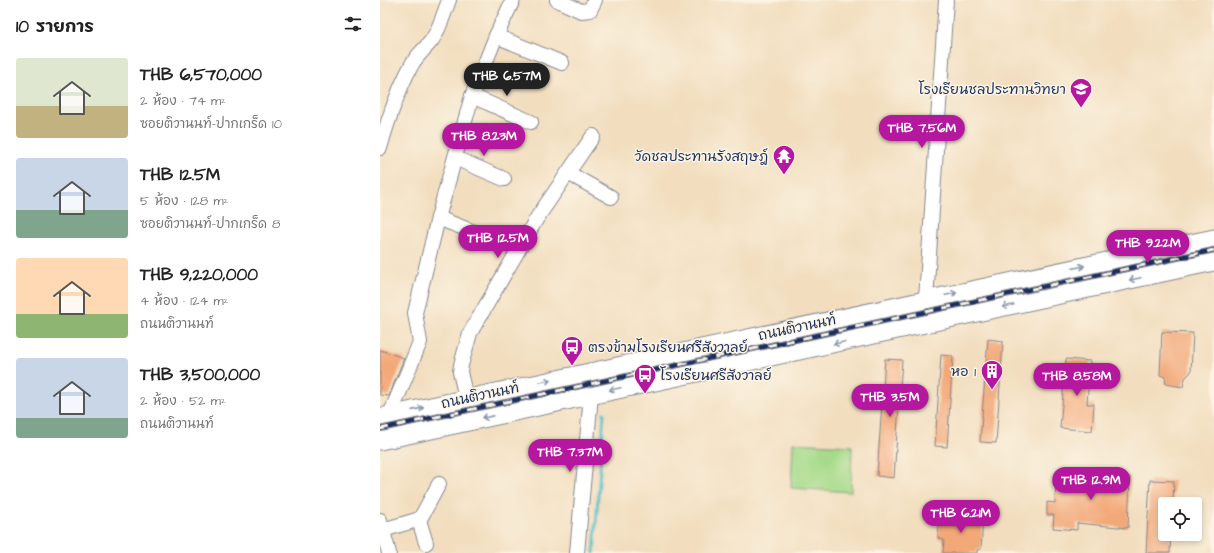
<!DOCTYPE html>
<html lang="th">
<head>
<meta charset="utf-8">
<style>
	:root { --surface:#fff; --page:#f2f2f2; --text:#222; --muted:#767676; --accent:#b5179e }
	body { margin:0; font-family:"Architects Daughter","Playpen Sans Thai",sans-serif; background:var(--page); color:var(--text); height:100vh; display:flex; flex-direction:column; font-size:15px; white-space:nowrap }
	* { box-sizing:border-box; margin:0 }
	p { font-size:13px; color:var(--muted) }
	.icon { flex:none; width:22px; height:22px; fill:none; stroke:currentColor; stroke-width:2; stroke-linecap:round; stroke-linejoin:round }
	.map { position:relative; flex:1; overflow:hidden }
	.side { display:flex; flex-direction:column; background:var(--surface); width:380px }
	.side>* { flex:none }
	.buttons { position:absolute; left:778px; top:497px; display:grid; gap:8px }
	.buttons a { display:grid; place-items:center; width:44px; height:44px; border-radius:4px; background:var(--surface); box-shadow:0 2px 6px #0003; font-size:20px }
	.price { position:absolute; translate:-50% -34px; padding:0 9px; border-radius:14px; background:var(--accent); color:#fff; font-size:13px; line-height:26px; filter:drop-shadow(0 1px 2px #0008) }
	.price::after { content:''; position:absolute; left:50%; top:24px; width:12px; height:9px; margin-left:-6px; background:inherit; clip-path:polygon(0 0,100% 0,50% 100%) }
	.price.current { background:#222; color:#fff }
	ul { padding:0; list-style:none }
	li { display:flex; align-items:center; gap:12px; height:100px; padding:0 16px }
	li span { display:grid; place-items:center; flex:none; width:112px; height:80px; border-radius:4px; color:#555 }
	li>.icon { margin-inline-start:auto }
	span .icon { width:48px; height:48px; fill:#fffc; stroke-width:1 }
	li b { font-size:17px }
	h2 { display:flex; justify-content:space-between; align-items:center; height:48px; padding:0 16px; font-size:17px }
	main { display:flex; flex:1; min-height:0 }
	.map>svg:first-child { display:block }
	.green { fill:#a7db8b; stroke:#618574 }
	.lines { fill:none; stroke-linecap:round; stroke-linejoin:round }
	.stream { stroke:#4ebcc7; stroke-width:3 }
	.building { fill:#f3a878 }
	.minor-casing { stroke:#86868e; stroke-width:16 }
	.major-casing { stroke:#86868e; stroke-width:19 }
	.minor { stroke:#fff; stroke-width:14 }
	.major { stroke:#fff; stroke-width:17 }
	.rail-casing { stroke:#1b2f5e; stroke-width:4.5 }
	.rail { stroke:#fcf5e5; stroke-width:3; stroke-dasharray:9; stroke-linecap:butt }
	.oneway { stroke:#8d97ae }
	.labels { text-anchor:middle; stroke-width:3; stroke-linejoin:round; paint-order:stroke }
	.poi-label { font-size:14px; fill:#1b2f5e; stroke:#fcf5e5; text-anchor:end }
	.street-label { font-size:14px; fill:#1b2f5e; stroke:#fcf5e5 }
</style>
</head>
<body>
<main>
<section class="side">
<h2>10 รายการ<svg class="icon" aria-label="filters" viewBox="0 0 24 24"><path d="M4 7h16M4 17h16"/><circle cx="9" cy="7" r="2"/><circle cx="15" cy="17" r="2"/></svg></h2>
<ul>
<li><span style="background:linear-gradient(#dfe7d0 60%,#c2b280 0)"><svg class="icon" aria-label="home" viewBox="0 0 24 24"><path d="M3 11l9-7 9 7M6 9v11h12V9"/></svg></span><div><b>THB 6,570,000</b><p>2 ห้อง · 74 m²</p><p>ซอยติวานนท์-ปากเกร็ด 10</p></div></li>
<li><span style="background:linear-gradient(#c9d6e8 65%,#7fa58c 0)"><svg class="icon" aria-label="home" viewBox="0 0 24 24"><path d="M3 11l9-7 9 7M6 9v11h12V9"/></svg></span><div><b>THB 12.5M</b><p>5 ห้อง · 128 m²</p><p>ซอยติวานนท์-ปากเกร็ด 8</p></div></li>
<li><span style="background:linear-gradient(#ffd9b3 70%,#8fb573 0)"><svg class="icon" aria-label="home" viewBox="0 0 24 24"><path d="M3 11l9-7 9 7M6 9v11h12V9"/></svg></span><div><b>THB 9,220,000</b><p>4 ห้อง · 124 m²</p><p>ถนนติวานนท์</p></div></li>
<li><span style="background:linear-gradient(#c9d6e8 75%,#7fa58c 0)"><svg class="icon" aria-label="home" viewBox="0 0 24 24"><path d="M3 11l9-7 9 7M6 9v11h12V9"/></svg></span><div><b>THB 3,500,000</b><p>2 ห้อง · 52 m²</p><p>ถนนติวานนท์</p></div></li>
</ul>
</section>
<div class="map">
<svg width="834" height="553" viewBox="0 0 834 553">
	<rect width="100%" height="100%" fill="#fcf5e5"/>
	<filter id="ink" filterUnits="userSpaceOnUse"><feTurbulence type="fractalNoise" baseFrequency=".025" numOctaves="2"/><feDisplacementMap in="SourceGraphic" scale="8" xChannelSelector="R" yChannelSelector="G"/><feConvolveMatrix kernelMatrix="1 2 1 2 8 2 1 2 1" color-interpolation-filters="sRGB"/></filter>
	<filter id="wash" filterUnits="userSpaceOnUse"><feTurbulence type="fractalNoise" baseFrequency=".012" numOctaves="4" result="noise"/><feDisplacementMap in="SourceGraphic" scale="16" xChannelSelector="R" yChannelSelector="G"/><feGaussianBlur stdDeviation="0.9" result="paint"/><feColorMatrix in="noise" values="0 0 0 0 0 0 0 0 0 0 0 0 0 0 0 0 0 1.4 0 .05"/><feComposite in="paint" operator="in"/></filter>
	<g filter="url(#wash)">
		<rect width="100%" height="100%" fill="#f2debf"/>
		<polygon class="green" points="413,443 472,446 471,492 411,488"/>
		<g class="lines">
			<polyline class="stream" points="214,553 224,413"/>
		</g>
		<g id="blocks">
			<g class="building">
				<polygon points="834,248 834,252 703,280 703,276"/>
				<polygon points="782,332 813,333 811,372 805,378 803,387 786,384 785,377 780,375"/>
				<polygon points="608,339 623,341 616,443 600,442"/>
				<polygon points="0,350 24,358 9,396 0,395"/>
				<polygon points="561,355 573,356 567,447 555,446"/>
				<polygon points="505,359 522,360 514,478 497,476"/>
				<polygon points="686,359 710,361 707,404 714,404 712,431 680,428"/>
				<polygon points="683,470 699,471 699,473 750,477 748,528 697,523 697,530 673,528 674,515 667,515 667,502 675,503 676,482 682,482"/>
				<polygon points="770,480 794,481 793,504 785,504 785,534 791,534 790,553 766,553"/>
				<polygon points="559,516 603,518 601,549 597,550 597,553 563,553 564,540 558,538"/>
			</g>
		</g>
	</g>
	<g filter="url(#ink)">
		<use href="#blocks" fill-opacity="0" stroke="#86868e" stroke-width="1"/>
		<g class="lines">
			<g class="minor-casing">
				<g id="minor">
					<polyline points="177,0 201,11 210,10 215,0"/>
					<polyline points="116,36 182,63"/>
					<polyline points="92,96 151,122"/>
					<path d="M0,148C8,120 17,92 31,66C36,56 45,49 52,40C60,28 64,13 69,0"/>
					<polyline points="75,158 124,179"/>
					<polyline points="188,173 231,197"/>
					<polyline points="58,218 99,234"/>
					<polyline points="546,299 566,0"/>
					<polyline points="86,398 80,372 81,365 90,333 157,218 213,136"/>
					<polyline points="10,415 40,342 35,313 58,218 92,96 116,36 133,0"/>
					<polyline points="0,520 9,553"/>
					<polyline points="39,520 46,543"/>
					<polyline points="3,530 40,519 59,484"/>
					<polyline points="197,553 211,395"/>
				</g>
			</g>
			<g class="major-casing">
				<g id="major">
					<polyline points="0,417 834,238"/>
					<polyline points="0,441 834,262"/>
				</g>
			</g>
			<use href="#minor" class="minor"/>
			<use href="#major" class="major"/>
			<g class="rail-casing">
				<polyline id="rail" points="0,429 834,250"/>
			</g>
			<use href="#rail" class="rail"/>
		</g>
		<defs><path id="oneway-shaft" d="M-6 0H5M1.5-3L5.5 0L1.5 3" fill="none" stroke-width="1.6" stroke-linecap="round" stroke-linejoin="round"/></defs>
		<g class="oneway">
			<use href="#oneway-shaft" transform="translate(699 267) rotate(-12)"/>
			<use href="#oneway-shaft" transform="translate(755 279) rotate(168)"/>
			<use href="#oneway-shaft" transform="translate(571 294) rotate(-12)"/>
			<use href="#oneway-shaft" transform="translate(628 306) rotate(168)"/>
			<use href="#oneway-shaft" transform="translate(459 343) rotate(168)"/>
			<use href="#oneway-shaft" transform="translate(165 381) rotate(-12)"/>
			<use href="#oneway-shaft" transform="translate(235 389) rotate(168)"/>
			<use href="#oneway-shaft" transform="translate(38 409) rotate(-13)"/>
			<use href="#oneway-shaft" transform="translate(108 417) rotate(168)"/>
		</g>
	</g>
	<defs>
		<g id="school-pin" transform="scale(1.15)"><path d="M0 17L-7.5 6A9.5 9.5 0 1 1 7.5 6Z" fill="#b5179e" stroke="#fcf5e5"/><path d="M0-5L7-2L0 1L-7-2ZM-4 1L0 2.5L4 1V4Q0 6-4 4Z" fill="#fff"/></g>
		<g id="temple-pin" transform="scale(1.15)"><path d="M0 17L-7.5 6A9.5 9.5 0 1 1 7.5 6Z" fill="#b5179e" stroke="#fcf5e5"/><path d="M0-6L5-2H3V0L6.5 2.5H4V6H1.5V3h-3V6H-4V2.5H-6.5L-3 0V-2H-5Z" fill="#fff"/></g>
		<g id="bus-pin" transform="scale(1.15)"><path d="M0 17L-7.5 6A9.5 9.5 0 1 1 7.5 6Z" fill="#b5179e" stroke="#fcf5e5"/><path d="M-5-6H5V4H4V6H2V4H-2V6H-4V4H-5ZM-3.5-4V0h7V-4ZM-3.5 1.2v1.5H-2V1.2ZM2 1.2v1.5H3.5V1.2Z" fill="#fff"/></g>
		<g id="building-pin" transform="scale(1.15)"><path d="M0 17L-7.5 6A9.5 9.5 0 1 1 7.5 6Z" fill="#b5179e" stroke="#fcf5e5"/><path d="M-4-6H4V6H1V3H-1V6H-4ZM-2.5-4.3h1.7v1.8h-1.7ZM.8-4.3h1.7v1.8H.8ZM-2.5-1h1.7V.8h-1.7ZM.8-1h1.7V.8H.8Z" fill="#fff"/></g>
	</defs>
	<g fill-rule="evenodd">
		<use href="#school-pin" x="701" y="89"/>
		<use href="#temple-pin" x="404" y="156"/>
		<use href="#bus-pin" x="192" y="347"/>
		<use href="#building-pin" x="612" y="371"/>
		<use href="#bus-pin" x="265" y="375"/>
	</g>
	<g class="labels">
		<g class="poi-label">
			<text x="686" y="94">โรงเรียนชลประทานวิทยา</text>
			<text x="388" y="161">วัดชลประทานรังสฤษฎ์</text>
			<text x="208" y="352" text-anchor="start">ตรงข้ามโรงเรียนศรีสังวาลย์</text>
			<text x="596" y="376">หอ 1</text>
			<text x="280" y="380" text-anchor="start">โรงเรียนศรีสังวาลย์</text>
		</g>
		<g class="street-label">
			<text transform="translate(417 327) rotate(-12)" y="5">ถนนติวานนท์</text>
			<text transform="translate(100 395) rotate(-12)" y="5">ถนนติวานนท์</text>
		</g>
	</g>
</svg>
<div class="buttons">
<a><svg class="icon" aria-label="locate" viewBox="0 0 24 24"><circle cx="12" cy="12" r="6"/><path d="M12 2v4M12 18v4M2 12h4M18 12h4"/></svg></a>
</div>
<b class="price current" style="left:127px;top:97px">THB 6.57M</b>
<b class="price" style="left:542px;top:149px">THB 7.56M</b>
<b class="price" style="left:104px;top:157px">THB 8.23M</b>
<b class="price" style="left:118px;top:259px">THB 12.5M</b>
<b class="price" style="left:768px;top:264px">THB 9.22M</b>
<b class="price" style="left:697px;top:397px">THB 8.58M</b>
<b class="price" style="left:510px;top:418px">THB 3.5M</b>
<b class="price" style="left:190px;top:473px">THB 7.37M</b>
<b class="price" style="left:711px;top:501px">THB 12.9M</b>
<b class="price" style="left:581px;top:534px">THB 6.21M</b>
</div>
</main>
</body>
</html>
